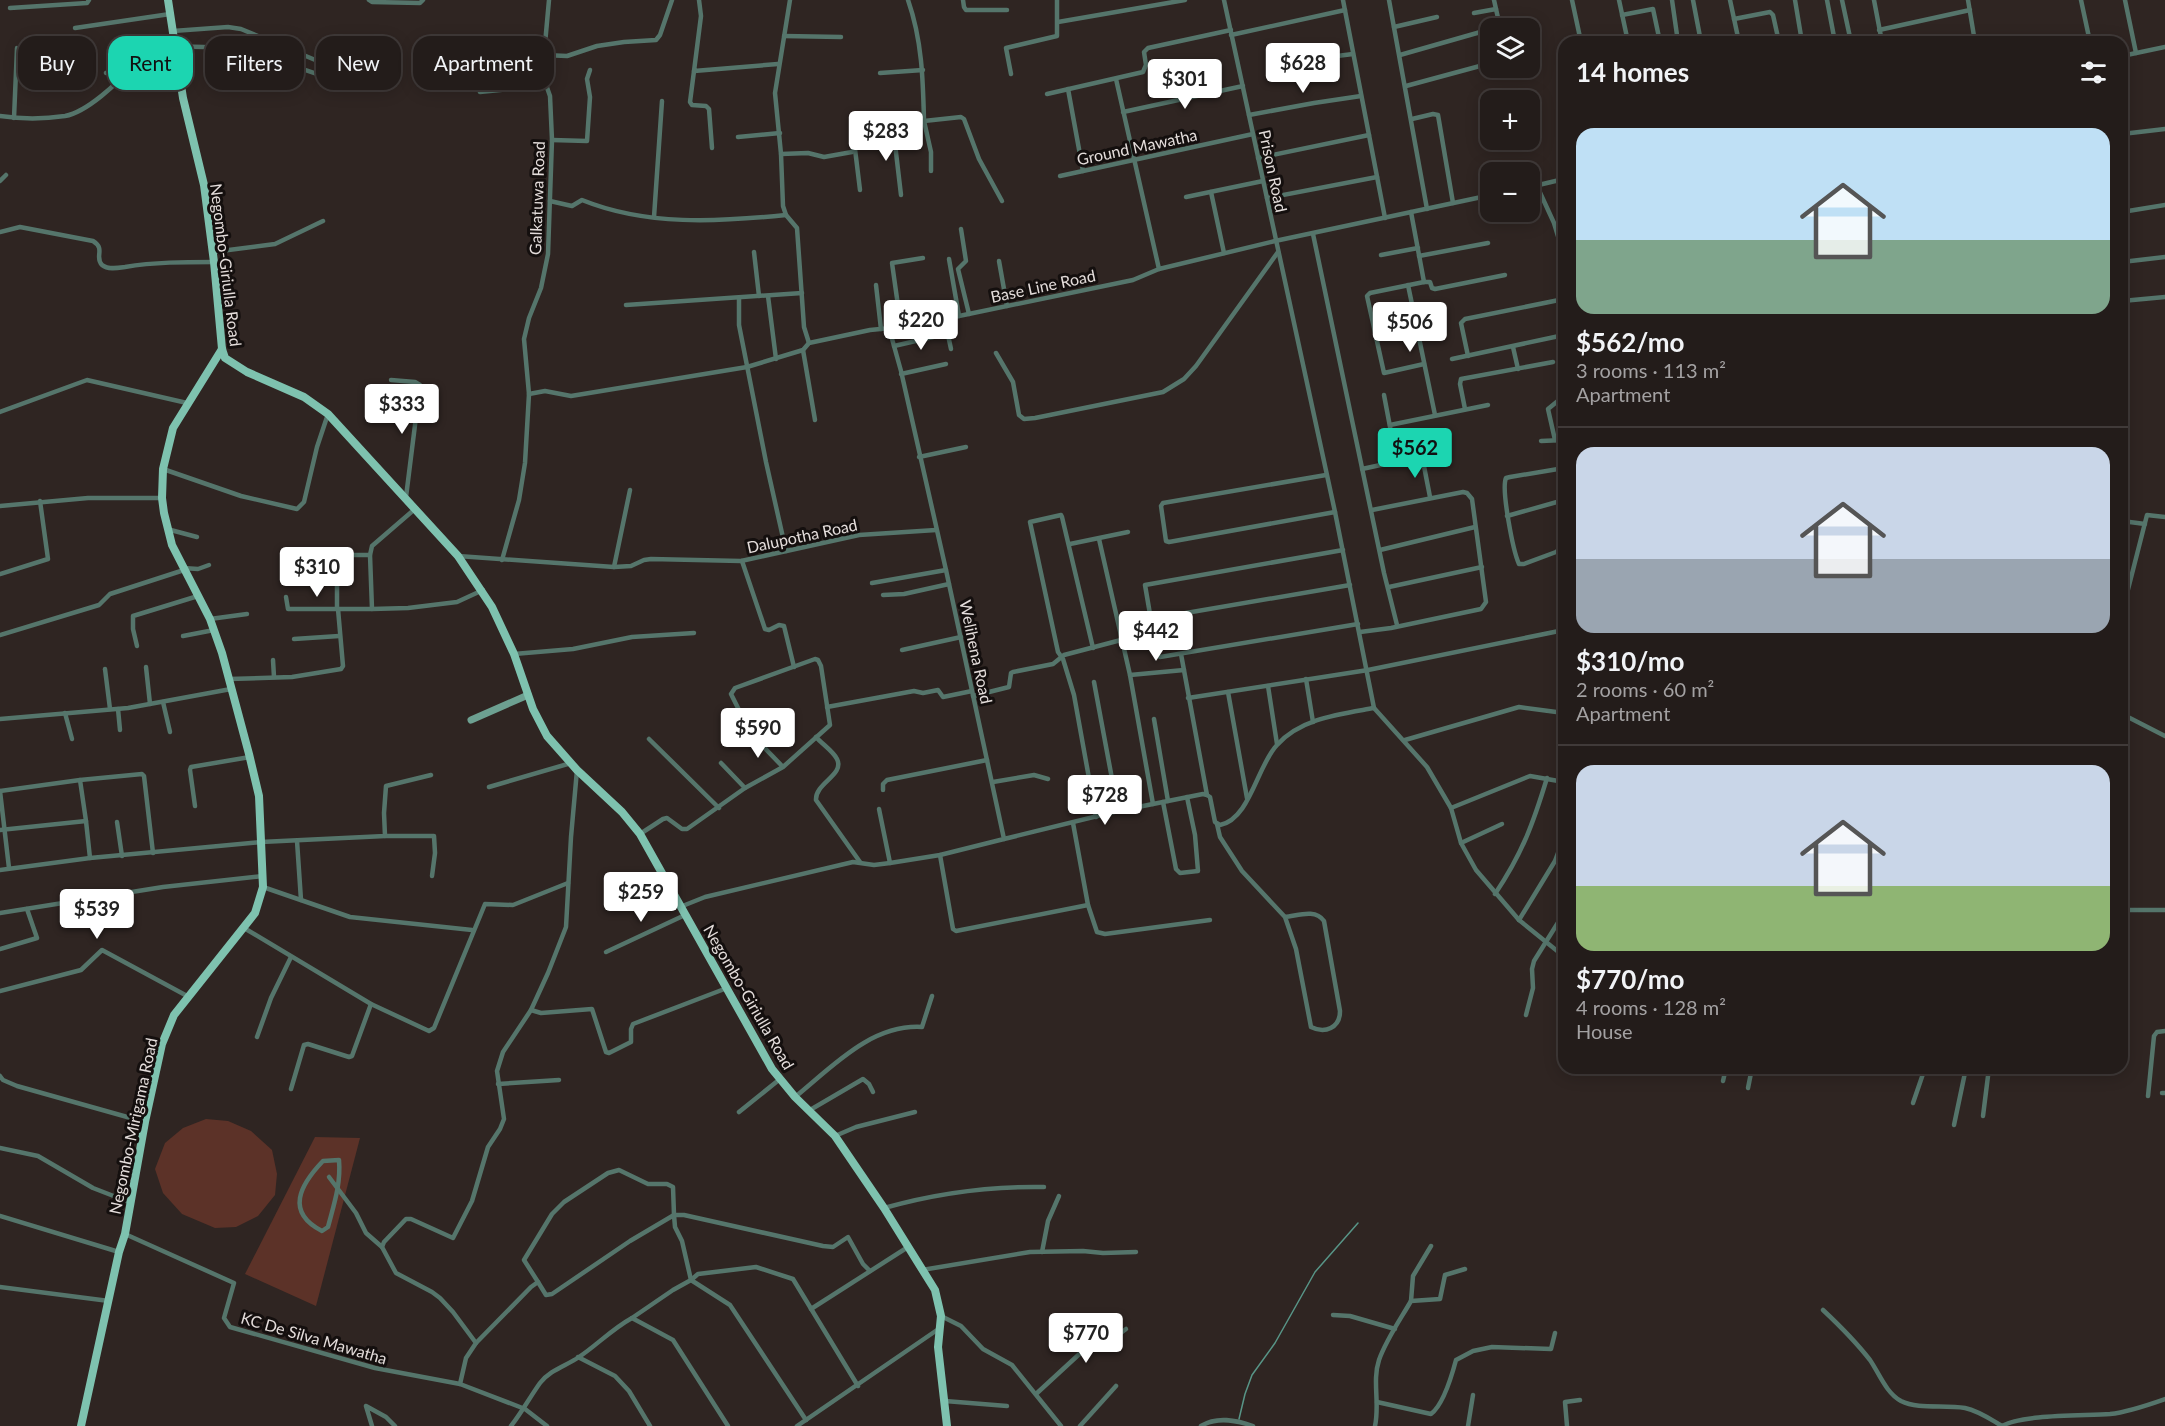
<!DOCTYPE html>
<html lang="en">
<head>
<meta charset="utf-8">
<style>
	:root { --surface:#231c1a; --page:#2f2927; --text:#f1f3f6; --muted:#a3a1a2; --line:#403a39; --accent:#1cd5b1 }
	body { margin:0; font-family:Lato,sans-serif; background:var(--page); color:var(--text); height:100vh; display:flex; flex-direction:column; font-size:22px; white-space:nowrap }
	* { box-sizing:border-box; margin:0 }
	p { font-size:20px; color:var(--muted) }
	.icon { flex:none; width:33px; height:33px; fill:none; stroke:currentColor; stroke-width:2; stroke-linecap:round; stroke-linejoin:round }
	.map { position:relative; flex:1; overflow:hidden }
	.panel { position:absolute; left:1558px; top:36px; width:570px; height:1038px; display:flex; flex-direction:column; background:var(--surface); border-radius:18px; box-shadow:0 3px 15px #0003,0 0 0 2px var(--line) }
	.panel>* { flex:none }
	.hud { position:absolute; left:18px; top:36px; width:570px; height:54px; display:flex; gap:12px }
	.fabs { position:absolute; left:1480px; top:18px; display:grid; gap:12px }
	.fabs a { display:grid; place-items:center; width:60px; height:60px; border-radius:12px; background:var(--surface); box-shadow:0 3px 15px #0003,0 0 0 2px var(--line); font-size:30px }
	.price { position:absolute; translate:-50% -51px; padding:0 14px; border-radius:6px; background:#fff; color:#222; font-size:20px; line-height:39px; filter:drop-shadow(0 2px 3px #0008) }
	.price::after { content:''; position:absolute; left:50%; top:36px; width:18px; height:14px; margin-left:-9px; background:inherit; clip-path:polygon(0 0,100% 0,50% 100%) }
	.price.selected { background:var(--accent); color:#111 }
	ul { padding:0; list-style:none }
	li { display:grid; align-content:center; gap:12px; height:318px; padding:0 18px }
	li+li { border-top:2px solid var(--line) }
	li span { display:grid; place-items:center; height:186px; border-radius:18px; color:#555 }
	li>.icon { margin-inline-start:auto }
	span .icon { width:108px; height:108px; fill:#fffc; stroke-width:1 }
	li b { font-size:26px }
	h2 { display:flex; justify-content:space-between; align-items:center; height:72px; padding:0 18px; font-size:26px }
	.chip { padding:0 21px; border-radius:18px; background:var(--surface); box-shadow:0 3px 15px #0003,0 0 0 2px var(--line); font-size:21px; line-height:54px }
	.chip.selected { background:var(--accent); color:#111 }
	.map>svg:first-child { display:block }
	.green { fill:#5c3228 }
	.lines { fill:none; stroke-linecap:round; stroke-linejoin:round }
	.stream { stroke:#589587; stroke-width:1.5 }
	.street { stroke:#55756b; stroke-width:4.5 }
	.secondary { stroke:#6da091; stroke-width:7 }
	.primary { stroke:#7ec2af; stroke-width:8 }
	.labels { text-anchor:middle; stroke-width:6; stroke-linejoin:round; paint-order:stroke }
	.street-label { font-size:16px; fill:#e4dddb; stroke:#140f0e }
</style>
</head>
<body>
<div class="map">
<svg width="2165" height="1426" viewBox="0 0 2165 1426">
	<rect width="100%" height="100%" fill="#2f2522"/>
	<g class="green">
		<polygon points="206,1119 228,1121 251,1131 272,1150 277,1174 275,1195 258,1216 236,1227 215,1228 182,1214 163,1193 155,1169 165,1143 183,1128"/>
		<polygon points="315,1137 360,1138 316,1306 245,1274"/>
	</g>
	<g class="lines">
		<polyline class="stream" points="1239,1419 1245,1394 1252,1375 1275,1343 1315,1272 1358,1223"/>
		<g class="street">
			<polyline points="369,0 372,2 420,3 423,0"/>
			<polyline points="699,0 701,16 694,71 778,64"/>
			<polyline points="790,0 775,93 781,154 783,206 786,215 797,228 804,327 809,343"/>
			<polyline points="963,0 964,7 966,10 1007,10"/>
			<polyline points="1224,0 1335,512 1374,708 1427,767 1451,808 1461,843 1476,870 1519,920 1561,954 1564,954"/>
			<polyline points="1343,0 1385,218"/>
			<polyline points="1389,0 1427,209"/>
			<polyline points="1572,0 1581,42"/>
			<polyline points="1619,0 1628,42"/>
			<polyline points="1672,0 1678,42"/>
			<polyline points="1693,0 1701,42"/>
			<polyline points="1730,0 1739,42"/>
			<polyline points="1795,0 1802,42"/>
			<polyline points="1827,0 1835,42"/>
			<polyline points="1842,0 1851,42"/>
			<polyline points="1874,0 1882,42"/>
			<polyline points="1968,0 1975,42"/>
			<polyline points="2081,0 2090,42"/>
			<polyline points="2125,0 2136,53"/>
			<polyline points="10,8 87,3 89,0"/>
			<polyline points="1496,9 1500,27"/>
			<polyline points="1474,13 1496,9 1494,0"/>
			<polyline points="1622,15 1653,9 1660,42"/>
			<polyline points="1734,19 1770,12 1773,15 1779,42"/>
			<polyline points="1058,22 1185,0"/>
			<polyline points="1394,27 1437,17"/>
			<polyline points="75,28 170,14"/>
			<polyline points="1879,30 1970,10"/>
			<polyline points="173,31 228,27 241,29 344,72 383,71"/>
			<polyline points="1231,35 1345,10"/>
			<polyline points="784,36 841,37"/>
			<polyline points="544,55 567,56 597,46 624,42 656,40 660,35 672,0"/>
			<polyline points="1400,55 1491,29"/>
			<polyline points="2122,56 2165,47"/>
			<polyline points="1321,58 1353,54"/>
			<polyline points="460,67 494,70 543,66"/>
			<polyline points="694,71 690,102 692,105 706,106 709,109 712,148"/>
			<path d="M106,73C113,71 126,70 132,66C138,62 138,55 145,53C206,36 265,56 323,76"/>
			<polyline points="880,73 923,70"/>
			<polyline points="1011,74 1006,48 1057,36 1057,0"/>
			<polyline points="1116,79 1159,269"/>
			<polyline points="1406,86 1491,63"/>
			<polyline points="1068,89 1083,171"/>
			<polyline points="480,92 547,85"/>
			<polyline points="1047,94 1143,72 1146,65 1144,52 1148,48 1231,30"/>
			<polyline points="1123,112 1243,86"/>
			<polyline points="1249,115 1314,103 1361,96"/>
			<path d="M0,116C20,119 45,119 65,116C87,112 118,83 132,66"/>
			<polyline points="14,118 17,48"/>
			<polyline points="1412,119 1433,114 1438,115 1453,203"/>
			<polyline points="893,127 901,195"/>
			<polyline points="2122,134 2165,129"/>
			<polyline points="738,137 780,133"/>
			<polyline points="552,140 587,141 590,97 587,79 590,70"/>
			<polyline points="855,149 860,190"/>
			<path d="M781,154L808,153L824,157L852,152L863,135L869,132L924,121C923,79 922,40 908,0"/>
			<polyline points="1258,158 1369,135"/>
			<polyline points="931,171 931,152 924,121 961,117 964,119 979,159 1002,201"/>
			<polyline points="1060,176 1253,134"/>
			<polyline points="0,181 6,175"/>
			<polyline points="1537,186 1554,223 1564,256"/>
			<polyline points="1530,187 1564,179"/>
			<polyline points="1211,192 1224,253"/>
			<polyline points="1186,197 1263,181"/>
			<polyline points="1267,198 1377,177"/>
			<path d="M550,201L572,206L582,200C646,226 718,222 786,215"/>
			<polyline points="1411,212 1424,282"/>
			<polyline points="2122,212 2165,205"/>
			<polyline points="654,217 662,101"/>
			<polyline points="961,229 966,261 958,269 969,314"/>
			<path d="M0,232L20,227L93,241C106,249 94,257 102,265C108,270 118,268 125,267C155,262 184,262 214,262"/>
			<polyline points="1313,234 1384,573 1397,625"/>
			<polyline points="213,252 275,244 323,221"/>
			<polyline points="754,252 759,296"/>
			<polyline points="1381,255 1418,248"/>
			<polyline points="1419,256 1488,243"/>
			<polyline points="949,259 959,316"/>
			<polyline points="999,261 1007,306"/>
			<polyline points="2122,262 2165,257"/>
			<polyline points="1424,282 1430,282 1432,288 1435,289 1505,275"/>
			<polyline points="876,285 881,329"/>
			<polyline points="1408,285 1435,415"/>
			<polyline points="768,296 776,359"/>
			<polyline points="739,298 739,325 766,462 786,551"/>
			<polyline points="2122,301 2165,297"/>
			<polyline points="626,305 802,293"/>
			<polyline points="901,327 892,263 923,258"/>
			<polyline points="894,346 946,334 948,335 951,349"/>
			<polyline points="1513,347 1518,369"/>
			<polyline points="803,350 815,420"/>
			<polyline points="996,353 1013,382 1019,415 1024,419 1035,418 1163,392 1184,379 1196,366 1278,252"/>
			<polyline points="1468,356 1461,323 1465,319 1564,299"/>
			<polyline points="1452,359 1564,335"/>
			<polyline points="1424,364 1384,373 1367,296 1370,293 1424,282"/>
			<polyline points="901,374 946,364"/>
			<polyline points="391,380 415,382 420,385 406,497"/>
			<polyline points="529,394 545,391 571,396 747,367 803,350 809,343 870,330 901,327 959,316 1133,280 1159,269 1275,241 1491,195"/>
			<polyline points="1384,395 1391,432"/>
			<polyline points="1465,409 1460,384 1461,379 1553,362"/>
			<polyline points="0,412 87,380 187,403"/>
			<polyline points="1390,425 1488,405"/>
			<polyline points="1555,440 1548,409 1559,400"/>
			<polyline points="1541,441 1564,440"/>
			<polyline points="919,457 966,447"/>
			<path d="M1564,468L1510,477L1506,478C1501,489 1513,551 1519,564H1524L1556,552L1564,547"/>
			<polyline points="163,469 241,496 297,509 304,502 317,447 328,414"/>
			<polyline points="1362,469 1422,456 1430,497"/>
			<polyline points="1326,475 1163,503 1161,506 1166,541 1169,542 1335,512"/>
			<polyline points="0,506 88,498 162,498"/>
			<polyline points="1507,516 1564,500"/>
			<polyline points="2122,521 2145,524"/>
			<polyline points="167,529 197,537"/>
			<polyline points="1099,539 1130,675 1153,804"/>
			<polyline points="1070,544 1128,532"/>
			<polyline points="1343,550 1145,585 1157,655 1160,657 1358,624"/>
			<polyline points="1380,550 1475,527"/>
			<polyline points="338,555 370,555"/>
			<polyline points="458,556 614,567 631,566 644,560 651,559 741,561 859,535 936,530"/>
			<polyline points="502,560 519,500 525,463 529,394 524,339 529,318 541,288 548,254 552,140 550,96 544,79 543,66 549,0"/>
			<polyline points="742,561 765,629 769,630 779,625 784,626 794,667"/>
			<polyline points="614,567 630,490"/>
			<polyline points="183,568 198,569 209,565"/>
			<polyline points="0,574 48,559 40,501"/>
			<polyline points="337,578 337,609"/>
			<polyline points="872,583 946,570"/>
			<polyline points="1389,587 1482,567"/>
			<polyline points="883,595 904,594 949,584"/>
			<polyline points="286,597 288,609 338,609"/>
			<polyline points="372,609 408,608 457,602 483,590"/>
			<polyline points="2122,613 2147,515 2165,517"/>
			<polyline points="210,619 247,614"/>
			<polyline points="1151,619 1350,585"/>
			<polyline points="1360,632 1391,628 1481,609 1486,602 1472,499 1467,493 1463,492 1372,510"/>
			<polyline points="0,635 99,605 110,594 184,570"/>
			<polyline points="183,636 214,630"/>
			<polyline points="294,639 339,636"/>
			<polyline points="137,646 133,629 133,616 198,596"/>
			<polyline points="1093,648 1062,517 1061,515 1030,522 1058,652 1063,659 1074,695 1096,817"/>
			<polyline points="902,650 961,637"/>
			<polyline points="514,654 573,649 632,637 694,633"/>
			<path d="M1181,654L1207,795L1210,797L1215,822L1220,825C1250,819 1257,766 1277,745C1301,718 1341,714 1374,708"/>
			<polyline points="273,660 274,677"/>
			<polyline points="146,667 150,704"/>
			<polyline points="105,669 110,709"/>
			<polyline points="1130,675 1184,670"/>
			<polyline points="229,679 292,677 341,669 343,666 338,609 372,609 370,555 372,546 416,508"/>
			<polyline points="1306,679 1313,722"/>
			<polyline points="1094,682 1118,811"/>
			<polyline points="1268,686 1277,744"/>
			<polyline points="1228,692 1247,798"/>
			<polyline points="973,696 1009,687 1011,673 1013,672 1053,664 1064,655 1121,640"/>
			<polyline points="1188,698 1368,670 1564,630"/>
			<polyline points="163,702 170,732"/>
			<polyline points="827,707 914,691 923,693 938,690 943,697 972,691"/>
			<polyline points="118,709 120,730"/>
			<polyline points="65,713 72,739"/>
			<polyline points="2122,714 2165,736"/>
			<polyline points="0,719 128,708 231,689"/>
			<polyline points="1154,719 1168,801"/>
			<path d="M816,737C822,744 833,751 837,759C845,775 815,783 816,800L860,862"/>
			<polyline points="649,739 719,808"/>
			<polyline points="1405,740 1519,707 1564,713"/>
			<polyline points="721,763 745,788"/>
			<polyline points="993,782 1034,775 1048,779"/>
			<polyline points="489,787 571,763"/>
			<polyline points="883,790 883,784 887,780 987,760"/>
			<polyline points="0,791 80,780 142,774 144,776 153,853"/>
			<polyline points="0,791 9,868"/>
			<polyline points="1163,802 1176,869 1180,873 1198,871 1195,835 1187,797"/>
			<polyline points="195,806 190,770 191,767 250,757"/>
			<polyline points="1451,808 1530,776 1564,782"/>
			<polyline points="879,809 890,863"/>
			<polyline points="86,821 90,858"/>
			<polyline points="117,822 122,856"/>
			<polyline points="1073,823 1088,905 1097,932 1105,934 1210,920"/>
			<path d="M1217,824L1220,837L1242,871L1285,917L1296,949L1311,1027C1325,1034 1340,1028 1340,1011L1324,921C1315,908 1297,916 1285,917"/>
			<polyline points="0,830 86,821 80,780"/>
			<polyline points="640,834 663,819 667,818 682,829 687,829 745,788 783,767 830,725 821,666 818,660 815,659 735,688 731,694 751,734 783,767"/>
			<polyline points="385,836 434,836 435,853 432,876"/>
			<polyline points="1004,839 1118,811 1203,794 1207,795"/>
			<polyline points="297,841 301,900"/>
			<polyline points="1461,843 1502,824"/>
			<polyline points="940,855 953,929 956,931 1088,905"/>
			<polyline points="0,870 90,858 261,842 385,836 384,813 386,786 431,775"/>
			<polyline points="263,887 350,917 472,930"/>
			<path d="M1495,894C1522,854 1533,824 1547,778"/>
			<polyline points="680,907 705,897 853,862 874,865 890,863 940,855 1004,839 946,570 901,371 889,328"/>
			<polyline points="2122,910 2165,910"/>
			<polyline points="0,913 163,887 263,876"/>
			<polyline points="1519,920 1555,861 1564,837"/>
			<polyline points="244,928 371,1004 429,1031 434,1028 485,904 513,905 568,883"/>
			<polyline points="0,949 37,938 27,909"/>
			<polyline points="606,952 685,915"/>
			<polyline points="0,991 81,970 102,950 189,997"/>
			<polyline points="531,1010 541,1013 592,1009 606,1052 609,1053 631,1042 631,1029 633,1024 727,988"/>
			<polyline points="1526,1015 1533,988 1532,969 1534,961 1564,913"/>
			<polyline points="257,1037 271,998 291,957"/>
			<polyline points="1560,1037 1561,1050 1564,1052"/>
			<polyline points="1611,1068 1611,1073"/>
			<polyline points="2025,1070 2025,1068"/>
			<polyline points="0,1076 3,1080 17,1086 145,1122"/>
			<polyline points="1723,1081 1726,1068"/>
			<polyline points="498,1084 559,1080"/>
			<polyline points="1748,1088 1752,1068"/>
			<polyline points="291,1089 304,1045 308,1044 349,1057 352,1056 371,1004"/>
			<polyline points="2162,1093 2165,1093"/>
			<polyline points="2148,1096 2154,1036 2157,1032 2165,1031"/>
			<path d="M795,1097C832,1067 871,1024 922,1027L932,996"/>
			<polyline points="1913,1103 1925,1068"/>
			<polyline points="810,1110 863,1079 869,1084 873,1092"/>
			<polyline points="739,1112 780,1079"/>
			<polyline points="1983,1116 1989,1068"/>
			<polyline points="1954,1125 1966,1068"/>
			<polyline points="835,1136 856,1127 915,1112"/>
			<polyline points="0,1148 38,1156 93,1188 129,1202"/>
			<path d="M339,1160C341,1184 334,1204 328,1227L322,1231C285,1212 300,1185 323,1161Z"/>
			<polyline points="329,1177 356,1213 366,1233 382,1247"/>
			<path d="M884,1208C937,1193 989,1186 1044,1187"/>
			<polyline points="0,1216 119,1252"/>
			<polyline points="125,1234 234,1283 224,1318 230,1327 375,1368 460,1384 525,1409 547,1426"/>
			<polyline points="1042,1252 1048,1221 1059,1196"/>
			<polyline points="922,1270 1030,1252 1083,1251 1103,1253 1136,1252"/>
			<polyline points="691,1280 698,1274 756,1267 793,1279 858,1386"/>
			<polyline points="538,1282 524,1260 552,1214 564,1202 608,1173 619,1170 648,1184 667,1184 673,1187 674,1215 684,1215 823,1246 833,1247 848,1237 863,1264 870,1271"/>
			<polyline points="0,1287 109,1301"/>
			<polyline points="1411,1301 1413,1276 1431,1246"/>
			<polyline points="811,1309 908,1247"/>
			<path d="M1823,1310C1839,1325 1856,1342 1870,1360C1879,1373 1886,1393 1901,1401C1919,1410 1945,1404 1965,1408C1979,1411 1990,1419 2002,1426"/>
			<polyline points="1333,1315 1350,1316 1395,1329"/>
			<polyline points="941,1316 961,1326 983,1349 1012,1365 1061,1426"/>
			<polyline points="632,1318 673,1290 691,1280 730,1305 806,1420"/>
			<polyline points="476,1343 531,1287 538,1282 546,1295 552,1294 630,1241 674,1215 675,1227 682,1241 691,1280"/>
			<polyline points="578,1357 615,1376 629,1391 650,1426"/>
			<polyline points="460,1384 466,1358 476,1343 453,1312 440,1298 432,1292 396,1273 382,1247 384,1242 406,1219 411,1219 453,1238 472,1201 488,1147 500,1129 504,1119 497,1071 503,1052 531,1010 548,973 566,927 571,837 577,770"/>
			<polyline points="1036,1394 1087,1347 1090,1345 1101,1348 1126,1329"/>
			<polyline points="945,1401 1007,1406"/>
			<path d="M1377,1402L1431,1414C1443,1405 1452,1375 1456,1360L1473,1351L1492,1347L1551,1349L1555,1333"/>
			<polyline points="372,1426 366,1406 386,1417 395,1426"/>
			<path d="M511,1426C522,1412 530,1397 540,1383C550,1370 566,1366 579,1357C597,1345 612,1329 632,1318L673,1340L728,1426"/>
			<polyline points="797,1426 940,1328"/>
			<polyline points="1080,1426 1116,1386"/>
			<path d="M1201,1426C1217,1416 1236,1420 1253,1426"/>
			<path d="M1375,1426C1380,1404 1372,1381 1379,1360C1386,1340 1400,1320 1411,1301L1440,1299L1445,1275L1465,1269"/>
			<polyline points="1468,1426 1473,1395"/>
			<polyline points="1567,1426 1565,1402 1580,1400"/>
			<path d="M2002,1426C2022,1414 2085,1416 2110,1414C2128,1412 2148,1405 2165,1399"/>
		</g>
		<polyline class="secondary" points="471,720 528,695"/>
		<g class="primary">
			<polyline points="168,0 183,98 204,185 214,262 222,349 225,358 247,372 304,397 328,414 458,556 492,607 514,654 533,709 547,736 577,770 622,812 640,834 772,1069 795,1097 835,1136 884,1208 935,1290 941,1316 938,1347 947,1426"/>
			<polyline points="81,1426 119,1252 125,1234 145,1122 162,1044 174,1015 255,913 263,887 259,796 249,754 222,653 210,619 172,545 164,513 162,498 163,469 173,428 222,349"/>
		</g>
	</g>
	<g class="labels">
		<g class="street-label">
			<text transform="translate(1137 147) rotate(-12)" y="6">Ground Mawatha</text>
			<text transform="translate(1273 171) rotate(78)" y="6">Prison Road</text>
			<text transform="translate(537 198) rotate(-88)" y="6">Galkatuwa Road</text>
			<text transform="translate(226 265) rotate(83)" y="6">Negombo-Giriulla Road</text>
			<text transform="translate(1043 286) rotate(-12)" y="6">Base Line Road</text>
			<text transform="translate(802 536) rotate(-12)" y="6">Dalupotha Road</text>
			<text transform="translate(976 652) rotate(78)" y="6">Welihena Road</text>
			<text transform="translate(749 997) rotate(60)" y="6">Negombo-Giriulla Road</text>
			<text transform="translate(133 1126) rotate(-78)" y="6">Negombo-Mirigama Road</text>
			<text transform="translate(314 1338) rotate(16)" y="6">KC De Silva Mawatha</text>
		</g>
	</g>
</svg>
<div class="fabs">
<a><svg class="icon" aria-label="layers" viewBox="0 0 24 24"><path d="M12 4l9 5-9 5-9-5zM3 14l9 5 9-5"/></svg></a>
<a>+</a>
<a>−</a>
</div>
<b class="price" style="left:1303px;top:94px">$628</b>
<b class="price" style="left:1185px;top:110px">$301</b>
<b class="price" style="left:886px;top:162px">$283</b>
<b class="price" style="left:921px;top:351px">$220</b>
<b class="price" style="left:1410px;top:353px">$506</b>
<b class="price" style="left:402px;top:435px">$333</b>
<b class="price selected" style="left:1415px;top:479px">$562</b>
<b class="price" style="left:317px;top:598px">$310</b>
<b class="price" style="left:1156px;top:662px">$442</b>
<b class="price" style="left:758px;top:759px">$590</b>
<b class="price" style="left:1105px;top:826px">$728</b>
<b class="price" style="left:641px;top:923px">$259</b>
<b class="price" style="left:97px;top:940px">$539</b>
<b class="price" style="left:1086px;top:1364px">$770</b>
<div class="hud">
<a class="chip">Buy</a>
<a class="chip selected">Rent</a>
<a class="chip">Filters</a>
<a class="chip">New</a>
<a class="chip">Apartment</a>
</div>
<section class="panel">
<h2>14 homes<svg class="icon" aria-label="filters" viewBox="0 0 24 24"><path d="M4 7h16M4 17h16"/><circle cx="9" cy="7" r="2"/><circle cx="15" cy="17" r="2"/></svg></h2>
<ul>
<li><span style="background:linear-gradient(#bfe0f5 60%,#7fa58c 0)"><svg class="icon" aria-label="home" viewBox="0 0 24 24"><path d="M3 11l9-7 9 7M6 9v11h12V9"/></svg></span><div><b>$562/mo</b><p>3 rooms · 113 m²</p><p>Apartment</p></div></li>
<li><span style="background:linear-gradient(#c9d6e8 60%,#9aa5b1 0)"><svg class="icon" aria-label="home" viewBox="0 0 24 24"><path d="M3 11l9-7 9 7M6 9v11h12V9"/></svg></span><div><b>$310/mo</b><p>2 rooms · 60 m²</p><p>Apartment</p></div></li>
<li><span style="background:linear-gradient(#c9d6e8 65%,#8fb573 0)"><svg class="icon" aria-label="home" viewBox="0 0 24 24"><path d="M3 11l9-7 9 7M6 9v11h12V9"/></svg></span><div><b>$770/mo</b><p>4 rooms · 128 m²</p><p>House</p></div></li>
</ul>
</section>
</div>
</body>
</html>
